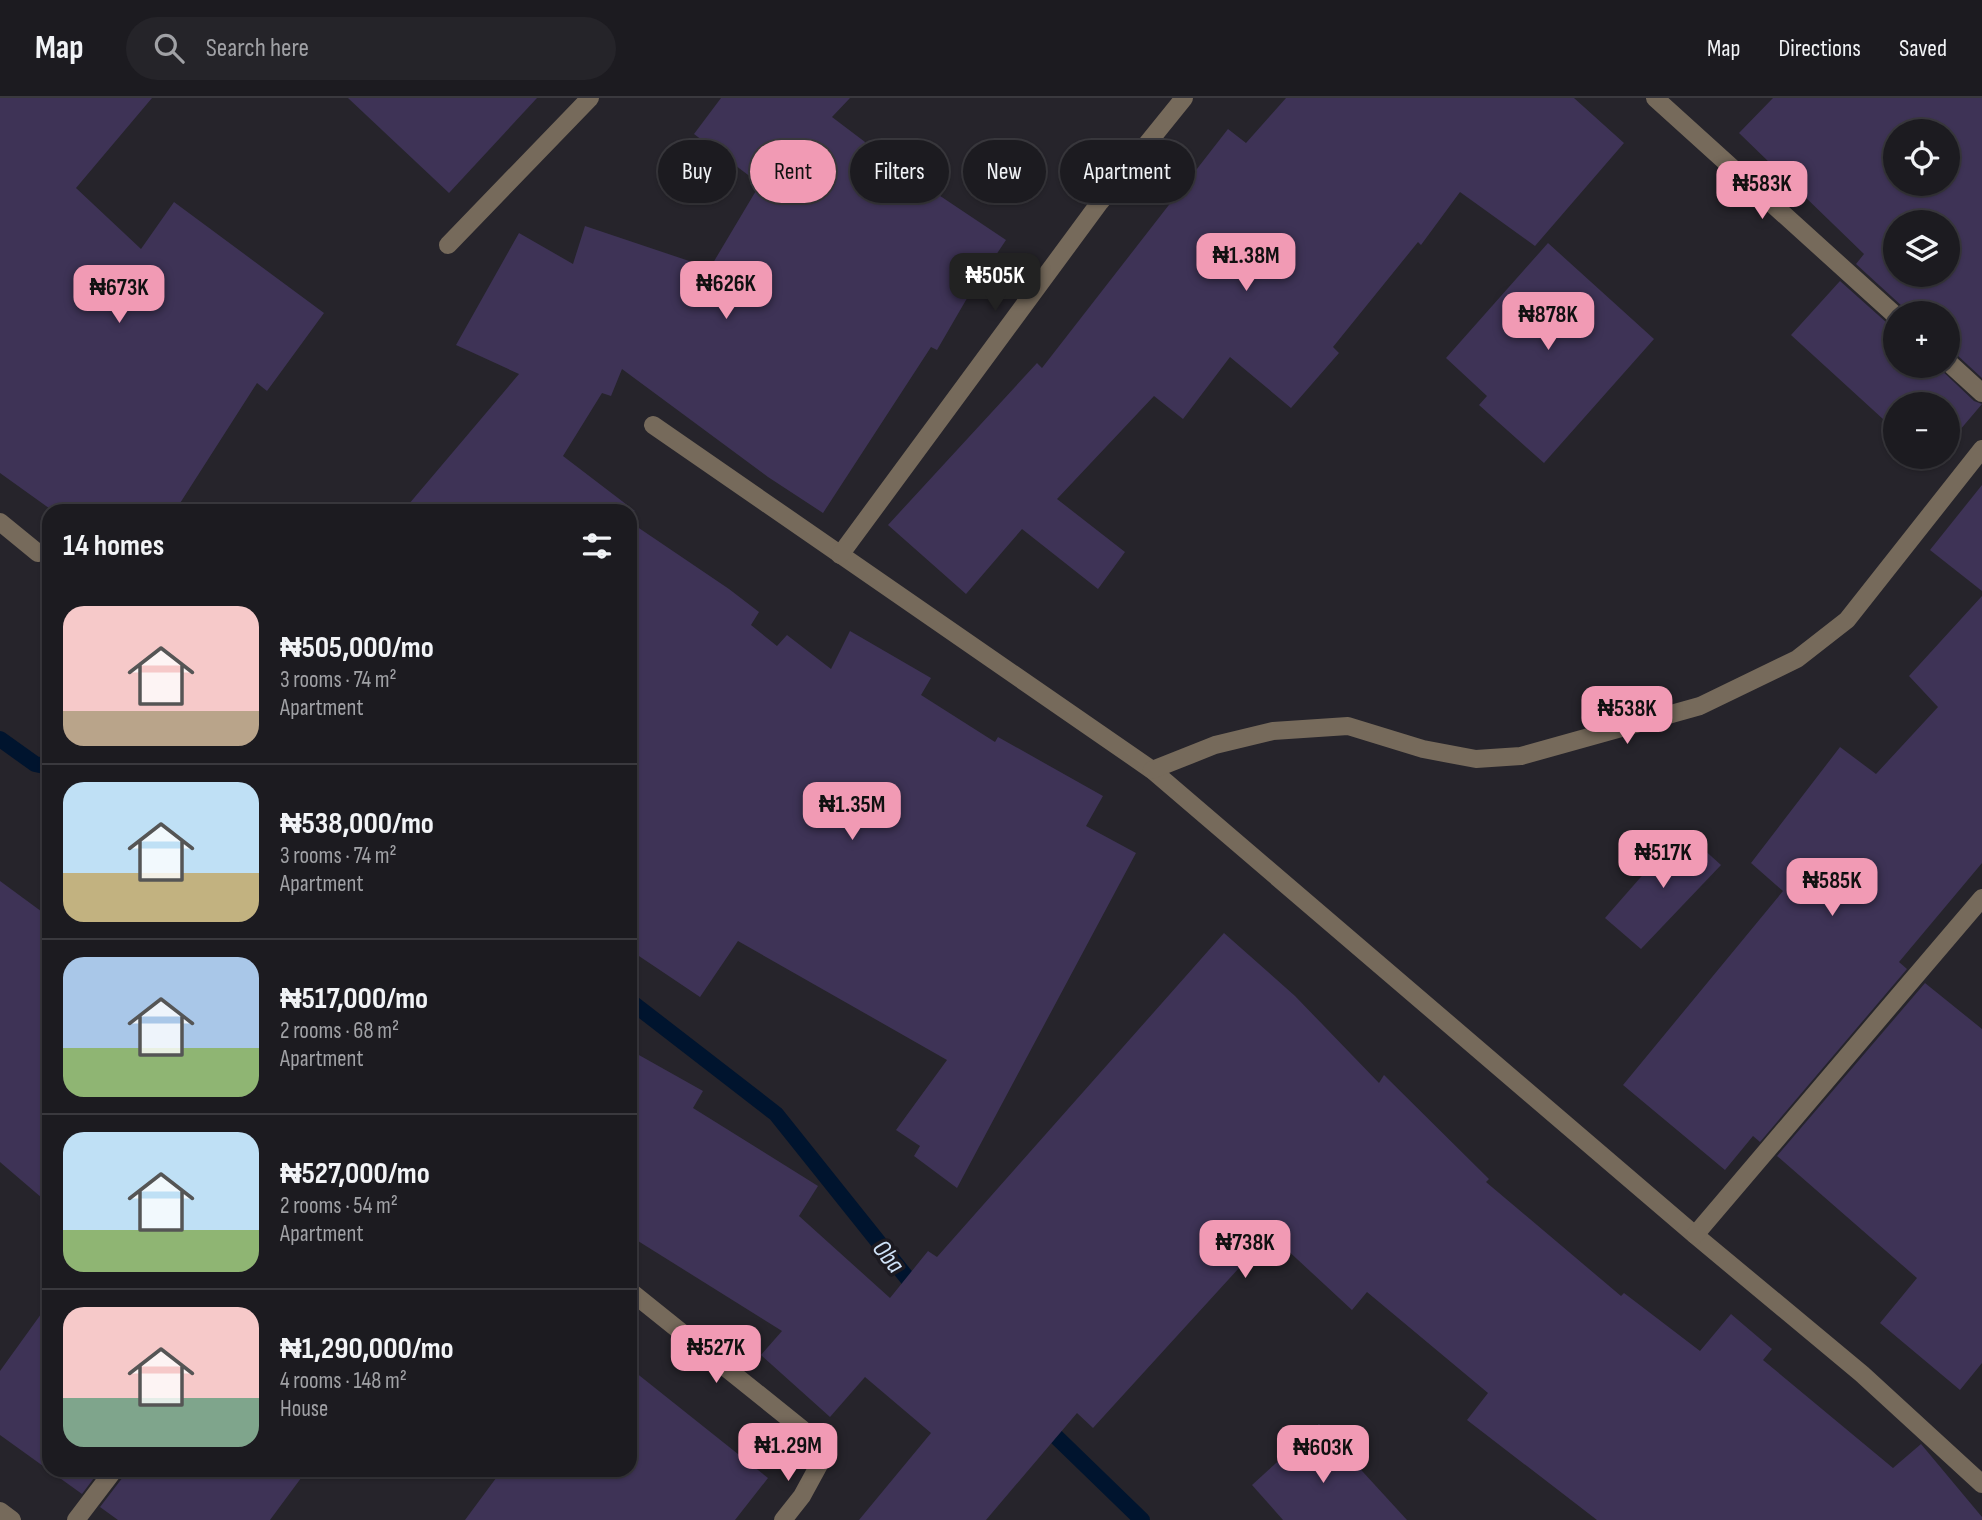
<!DOCTYPE html>
<html lang="en">
<head>
<meta charset="utf-8">
<style>
	:root { --surface:#1c1b20; --page:#252429; --text:#f1f3f6; --muted:#a0a1a5; --line:#3a393e; --accent:#f19ab4 }
	body { margin:0; font-family:"Sofia Sans Condensed",sans-serif; background:var(--page); color:var(--text); height:100vh; display:flex; flex-direction:column; font-size:26px; white-space:nowrap }
	* { box-sizing:border-box; margin:0 }
	p { font-size:23px; color:var(--muted) }
	.icon { flex:none; width:38px; height:38px; fill:none; stroke:currentColor; stroke-width:2; stroke-linecap:round; stroke-linejoin:round }
	.map { position:relative; flex:1; overflow:hidden }
	.side { position:absolute; left:42px; top:406px; width:595px; height:973px; display:flex; flex-direction:column; background:var(--surface); border-radius:21px; box-shadow:0 2px 5px #0004,0 0 0 2px var(--line) }
	.side>* { flex:none }
	.banner { position:absolute; left:658px; top:42px; width:665px; height:63px; display:flex; gap:14px }
	.fabs { position:absolute; left:1883px; top:21px; display:grid; gap:14px }
	.fabs a { display:grid; place-items:center; width:77px; height:77px; border-radius:50%; background:var(--surface); box-shadow:0 2px 5px #0004,0 0 0 2px var(--line); font-size:35px }
	.price { position:absolute; translate:-50% -60px; padding:0 16px; border-radius:14px; background:var(--accent); color:#111; font-size:23px; line-height:46px; filter:drop-shadow(0 2px 4px #0008) }
	.price::after { content:''; position:absolute; left:50%; top:42px; width:21px; height:16px; margin-left:-10px; background:inherit; clip-path:polygon(0 0,100% 0,50% 100%) }
	.price.current { background:#222; color:#fff }
	ul { padding:0; list-style:none }
	li { display:flex; align-items:center; gap:21px; height:175px; padding:0 21px }
	li+li { border-top:2px solid var(--line) }
	li span { display:grid; place-items:center; flex:none; width:196px; height:140px; border-radius:21px; color:#555 }
	li>.icon { margin-inline-start:auto }
	span .icon { width:84px; height:84px; fill:#fffc; stroke-width:1 }
	li b { font-size:30px }
	h2 { display:flex; justify-content:space-between; align-items:center; height:84px; padding:0 21px; font-size:30px }
	.tag { padding:0 24px; border-radius:32px; background:var(--surface); box-shadow:0 2px 5px #0004,0 0 0 2px var(--line); font-size:24px; line-height:63px }
	.tag.current { background:var(--accent); color:#111 }
	header { display:flex; align-items:center; gap:42px; box-sizing:border-box; height:98px; padding:0 35px; background:var(--surface); border-bottom:2px solid var(--line) }
	header strong { font-size:33px }
	nav { display:flex; gap:38px; margin-inline-start:auto; font-size:24px }
	.search { width:490px; height:63px; background:var(--page); display:flex; align-items:center; gap:18px; box-sizing:border-box; padding:0 24px; border-radius:38px; color:var(--muted); font-size:26px }
	.map>svg:first-child { display:block }
	.lines { fill:none; stroke-linecap:round; stroke-linejoin:round }
	.stream { stroke:#00142e; stroke-width:16 }
	.building { fill:#3e3356; fill-rule:evenodd }
	.minor { stroke:#766a5b; stroke-width:18 }
	.labels { text-anchor:middle; stroke-width:7; stroke-linejoin:round; paint-order:stroke }
	.water-label { font-size:26px; font-style:italic; fill:#d0e3f9; stroke:#1c1a21 }
</style>
</head>
<body>
<header>
<strong>Map</strong>
<div class="search"><svg class="icon" aria-label="search" viewBox="0 0 24 24"><circle cx="10" cy="10" r="6"/><path d="M15 15l6 6"/></svg>Search here</div>
<nav><a>Map</a><a>Directions</a><a>Saved</a></nav>
</header>
<div class="map">
<svg width="1982" height="1422" viewBox="0 0 1982 1422">
	<rect width="100%" height="100%" fill="#26242b"/>
	<g class="lines">
		<g class="stream">
			<polyline points="0,641 35,666 49,669"/>
			<polyline points="630,903 776,1016 920,1196"/>
			<polyline points="1043,1326 1142,1422"/>
		</g>
	</g>
	<g class="building">
		<polygon points="0,0 152,0 76,90 141,151 174,104 324,215 267,293 257,285 175,413 53,413 0,375"/>
		<polygon points="348,0 537,0 449,95"/>
		<polygon points="721,0 850,0 832,19 865,44 864,47 1006,142 966,202 937,252 931,249 823,415 768,379 622,271 611,298 602,295 563,358 635,413 403,413 519,276 456,247 519,135 573,166 585,128 710,170 760,86 694,36"/>
		<polygon points="1286,0 1574,0 1624,45 1535,148 1460,94 1421,147 1418,144 1333,249 1339,255 1291,310 1230,259 1183,321 1154,298 1057,401 1125,454 1098,491 1022,431 966,496 888,427 1037,265 1042,270 1228,31 1246,45"/>
		<path d="M1773,0H1982V280L1956,256L1948,253V215H1906L1903,209L1856,166L1864,156L1739,35ZM1895,33H1948V86H1895ZM1895,124H1948V177H1895Z"/>
		<polygon points="1548,145 1654,241 1544,365 1479,307 1487,298 1446,260"/>
		<polygon points="1840,183 1887,225 1895,228 1895,268 1937,268 1974,303 1982,306 1948,346 1948,306 1895,306 1895,332 1791,237"/>
		<polygon points="1982,387 1982,493 1930,452"/>
		<polygon points="630,424 729,491 759,514 751,527 777,548 787,537 831,571 850,533 931,580 921,597 995,644 998,639 1103,698 1086,728 1136,755 957,1090 914,1058 920,1048 896,1032 947,962 738,843 700,899 630,852"/>
		<polygon points="1982,498 1982,765 1899,864 1907,871 1760,1044 1753,1038 1725,1072 1623,987 1783,793 1751,765 1840,649 1876,676 1938,609 1909,578"/>
		<polygon points="1682,732 1721,767 1641,851 1605,820"/>
		<polygon points="0,783 49,819 49,1106 0,1064"/>
		<polygon points="1224,835 1295,898 1379,985 1384,977 1489,1081 1486,1084 1621,1198 1624,1195 1700,1253 1731,1216 1772,1251 1763,1262 1893,1370 1921,1346 1982,1419 1982,1422 1597,1422 1467,1322 1488,1295 1367,1194 1352,1212 1270,1136 1093,1330 1077,1315 986,1422 859,1422 931,1335 865,1279 830,1319 761,1257 782,1233 630,1138 630,952 703,993 693,1010 818,1088 799,1118 890,1200 928,1153 937,1159"/>
		<polygon points="1925,885 1982,931 1982,1265 1960,1292 1880,1225 1917,1180 1777,1058"/>
		<polygon points="49,1205 49,1372 100,1372 82,1396 0,1337 0,1273"/>
		<polygon points="630,1270 768,1380 735,1422 465,1422 502,1372 630,1372"/>
		<polygon points="1319,1326 1407,1422 1283,1422 1252,1387"/>
		<polygon points="125,1372 307,1372 270,1422 118,1422 100,1409 123,1379"/>
	</g>
	<g class="lines">
		<g class="minor">
			<polyline points="1655,0 1895,217"/>
			<polyline points="448,147 590,0"/>
			<polyline points="1948,264 1982,295"/>
			<polyline points="653,327 1152,672 1695,1137 1862,1276 1982,1386"/>
			<polyline points="0,424 38,455"/>
			<polyline points="840,457 1100,104 1184,0"/>
			<polyline points="1152,672 1215,647 1273,633 1348,628 1423,651 1476,661 1521,658 1700,608 1797,561 1847,522 1982,351"/>
			<polyline points="1695,1137 1982,800"/>
			<polyline points="630,1193 802,1331 820,1365 802,1398 783,1422"/>
			<polyline points="0,1413 12,1422"/>
			<polyline points="76,1422 114,1372"/>
		</g>
	</g>
	<g class="labels">
		<g class="water-label">
			<text transform="translate(889 1158) rotate(51)" y="9">Oba</text>
		</g>
	</g>
</svg>
<div class="fabs">
<a><svg class="icon" aria-label="locate" viewBox="0 0 24 24"><circle cx="12" cy="12" r="6"/><path d="M12 2v4M12 18v4M2 12h4M18 12h4"/></svg></a>
<a><svg class="icon" aria-label="layers" viewBox="0 0 24 24"><path d="M12 4l9 5-9 5-9-5zM3 14l9 5 9-5"/></svg></a>
<a>+</a>
<a>−</a>
</div>
<b class="price" style="left:1762px;top:123px">₦583K</b>
<b class="price" style="left:1246px;top:195px">₦1.38M</b>
<b class="price current" style="left:995px;top:215px">₦505K</b>
<b class="price" style="left:726px;top:223px">₦626K</b>
<b class="price" style="left:119px;top:227px">₦673K</b>
<b class="price" style="left:1548px;top:254px">₦878K</b>
<b class="price" style="left:1627px;top:648px">₦538K</b>
<b class="price" style="left:852px;top:744px">₦1.35M</b>
<b class="price" style="left:1663px;top:792px">₦517K</b>
<b class="price" style="left:1832px;top:820px">₦585K</b>
<b class="price" style="left:1245px;top:1182px">₦738K</b>
<b class="price" style="left:716px;top:1287px">₦527K</b>
<b class="price" style="left:788px;top:1385px">₦1.29M</b>
<b class="price" style="left:1323px;top:1387px">₦603K</b>
<div class="banner">
<a class="tag">Buy</a>
<a class="tag current">Rent</a>
<a class="tag">Filters</a>
<a class="tag">New</a>
<a class="tag">Apartment</a>
</div>
<section class="side">
<h2>14 homes<svg class="icon" aria-label="filters" viewBox="0 0 24 24"><path d="M4 7h16M4 17h16"/><circle cx="9" cy="7" r="2"/><circle cx="15" cy="17" r="2"/></svg></h2>
<ul>
<li><span style="background:linear-gradient(#f6c9c9 75%,#b9a48a 0)"><svg class="icon" aria-label="home" viewBox="0 0 24 24"><path d="M3 11l9-7 9 7M6 9v11h12V9"/></svg></span><div><b>₦505,000/mo</b><p>3 rooms · 74 m²</p><p>Apartment</p></div></li>
<li><span style="background:linear-gradient(#bfe0f5 65%,#c2b280 0)"><svg class="icon" aria-label="home" viewBox="0 0 24 24"><path d="M3 11l9-7 9 7M6 9v11h12V9"/></svg></span><div><b>₦538,000/mo</b><p>3 rooms · 74 m²</p><p>Apartment</p></div></li>
<li><span style="background:linear-gradient(#a9c7e8 65%,#8fb573 0)"><svg class="icon" aria-label="home" viewBox="0 0 24 24"><path d="M3 11l9-7 9 7M6 9v11h12V9"/></svg></span><div><b>₦517,000/mo</b><p>2 rooms · 68 m²</p><p>Apartment</p></div></li>
<li><span style="background:linear-gradient(#bfe0f5 70%,#8fb573 0)"><svg class="icon" aria-label="home" viewBox="0 0 24 24"><path d="M3 11l9-7 9 7M6 9v11h12V9"/></svg></span><div><b>₦527,000/mo</b><p>2 rooms · 54 m²</p><p>Apartment</p></div></li>
<li><span style="background:linear-gradient(#f6c9c9 65%,#7fa58c 0)"><svg class="icon" aria-label="home" viewBox="0 0 24 24"><path d="M3 11l9-7 9 7M6 9v11h12V9"/></svg></span><div><b>₦1,290,000/mo</b><p>4 rooms · 148 m²</p><p>House</p></div></li>
</ul>
</section>
</div>
</body>
</html>
